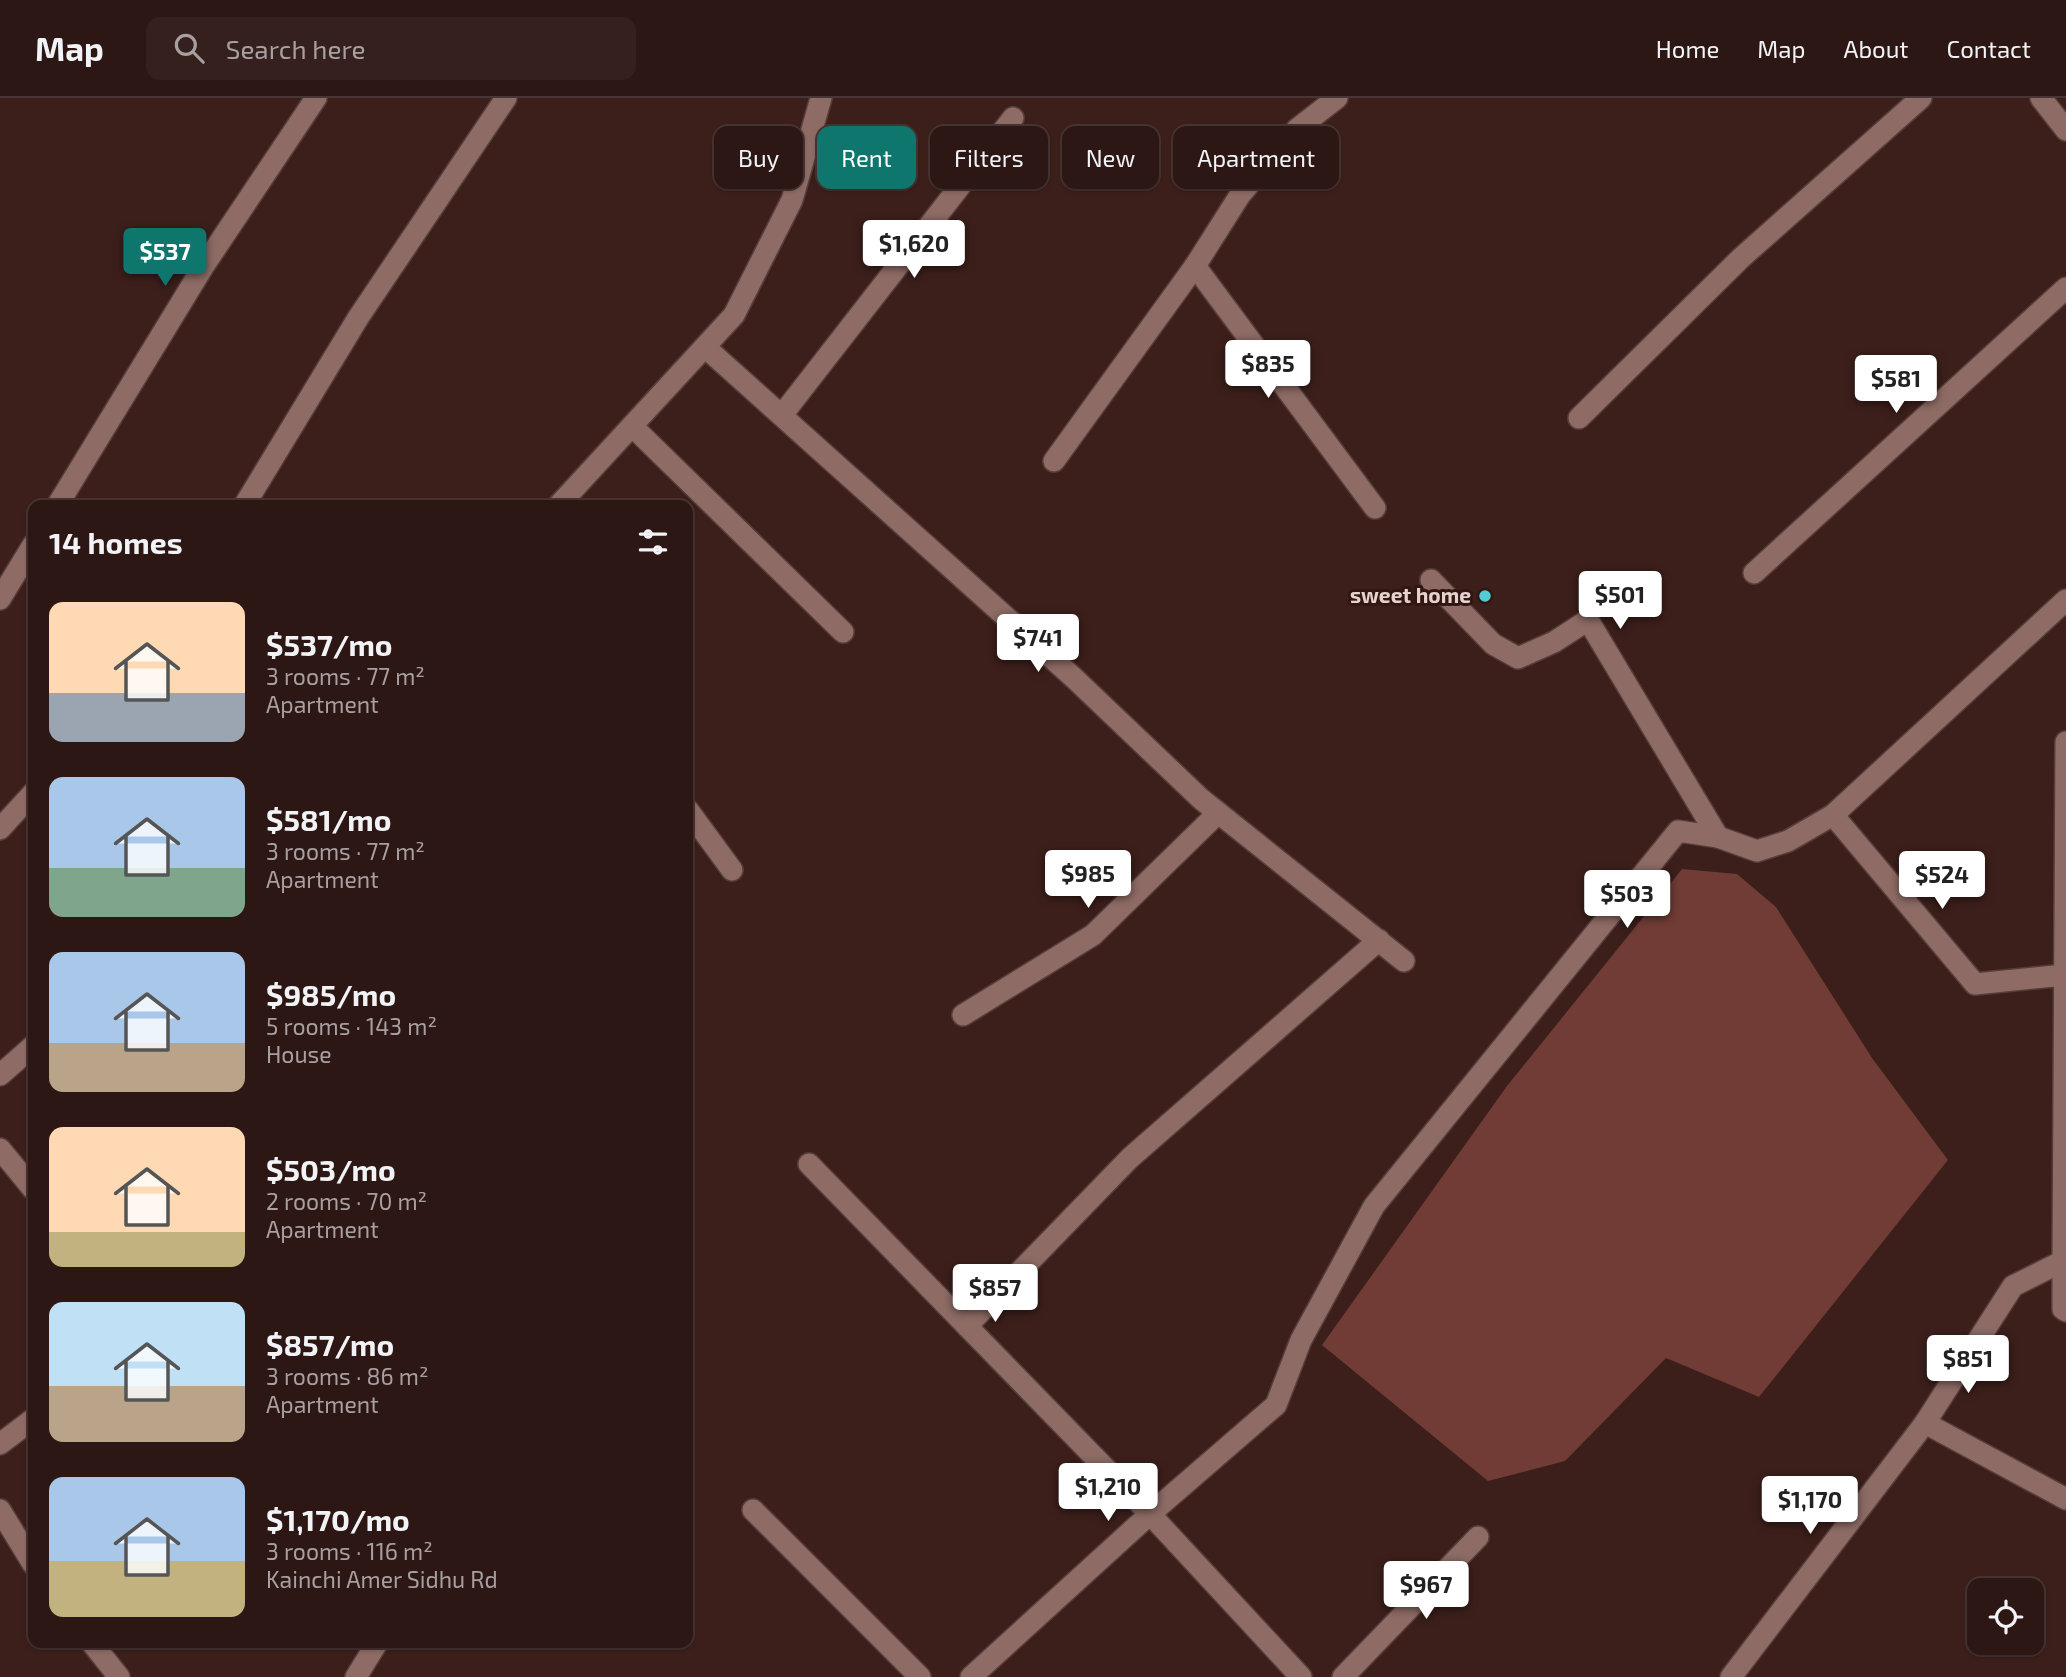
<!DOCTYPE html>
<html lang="en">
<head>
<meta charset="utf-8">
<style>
	:root { --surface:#2d1714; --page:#35201d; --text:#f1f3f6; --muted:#a79fa0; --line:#483634; --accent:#0f766e }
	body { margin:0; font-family:"Exo 2",sans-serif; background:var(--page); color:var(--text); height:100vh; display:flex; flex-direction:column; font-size:26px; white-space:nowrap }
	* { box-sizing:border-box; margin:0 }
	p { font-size:23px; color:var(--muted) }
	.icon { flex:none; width:38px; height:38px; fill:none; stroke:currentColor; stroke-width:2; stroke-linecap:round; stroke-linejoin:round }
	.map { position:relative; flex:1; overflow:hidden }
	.side { position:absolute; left:28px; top:402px; width:665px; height:1148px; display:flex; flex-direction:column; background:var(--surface); border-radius:14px; box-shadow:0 2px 5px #0004,0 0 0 2px var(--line) }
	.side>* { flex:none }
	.top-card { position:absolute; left:714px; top:28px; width:665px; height:63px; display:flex; gap:14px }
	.controls { position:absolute; left:1967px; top:1480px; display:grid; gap:14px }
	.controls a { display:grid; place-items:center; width:77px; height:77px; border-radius:14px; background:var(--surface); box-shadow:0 2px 5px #0004,0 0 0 2px var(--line); font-size:35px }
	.price { position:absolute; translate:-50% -60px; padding:0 16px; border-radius:7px; background:#fff; color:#222; font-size:23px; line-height:46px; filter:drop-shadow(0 2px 4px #0008) }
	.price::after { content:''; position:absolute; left:50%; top:42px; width:21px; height:16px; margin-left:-10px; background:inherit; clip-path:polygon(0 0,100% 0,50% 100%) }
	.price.current { background:var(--accent); color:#fff }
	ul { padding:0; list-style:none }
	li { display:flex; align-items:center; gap:21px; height:175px; padding:0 21px }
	li span { display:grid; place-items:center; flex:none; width:196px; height:140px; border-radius:14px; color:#555 }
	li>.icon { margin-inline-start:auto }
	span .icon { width:84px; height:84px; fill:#fffc; stroke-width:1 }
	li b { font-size:30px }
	h2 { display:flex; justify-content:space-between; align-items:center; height:84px; padding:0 21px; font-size:30px }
	.pill { padding:0 24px; border-radius:14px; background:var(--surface); box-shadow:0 2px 5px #0004,0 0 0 2px var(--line); font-size:24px; line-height:63px }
	.pill.current { background:var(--accent); color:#fff }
	header { display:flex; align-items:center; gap:42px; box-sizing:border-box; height:98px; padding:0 35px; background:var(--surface); border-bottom:2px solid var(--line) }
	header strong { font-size:33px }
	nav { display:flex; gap:38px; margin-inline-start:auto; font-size:24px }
	.search { width:490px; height:63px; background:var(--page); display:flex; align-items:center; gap:18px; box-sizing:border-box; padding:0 24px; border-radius:14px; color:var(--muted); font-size:26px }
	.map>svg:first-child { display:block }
	.green { fill:#703c35 }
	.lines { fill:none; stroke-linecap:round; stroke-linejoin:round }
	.street-casing { stroke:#553d3a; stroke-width:24 }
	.street { stroke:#8e6b65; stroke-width:21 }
	.poi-dot { fill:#51ccd3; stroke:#321612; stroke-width:2.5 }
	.labels { text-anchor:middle; stroke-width:6; stroke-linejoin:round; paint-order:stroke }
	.poi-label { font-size:21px; font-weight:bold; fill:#e6d2cf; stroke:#321612; text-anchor:end }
</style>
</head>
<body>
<header>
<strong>Map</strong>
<div class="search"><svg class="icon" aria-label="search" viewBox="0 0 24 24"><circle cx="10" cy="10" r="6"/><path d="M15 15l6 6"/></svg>Search here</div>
<nav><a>Home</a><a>Map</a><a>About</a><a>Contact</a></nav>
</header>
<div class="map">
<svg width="2066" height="1579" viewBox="0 0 2066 1579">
	<rect width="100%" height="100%" fill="#3c1f1b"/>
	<polygon class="green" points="1682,771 1737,776 1776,809 1872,960 1948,1062 1759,1299 1666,1260 1565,1363 1488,1383 1322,1247 1507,988"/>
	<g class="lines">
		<g class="street-casing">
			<g id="street">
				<polyline points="2041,0 2066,32"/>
				<polyline points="1195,168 1375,410"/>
				<polyline points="705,249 1074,580 1201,701 1404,863"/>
				<polyline points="782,317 1013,20"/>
				<polyline points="1579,320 1741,160 1921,0"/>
				<polyline points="633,329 843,534"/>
				<polyline points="1054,363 1195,168 1240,97 1297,31 1337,0"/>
				<polyline points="57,408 203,169 316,0"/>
				<polyline points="244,408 358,220 506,0"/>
				<polyline points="558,408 734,217 792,102 821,0"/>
				<polyline points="1754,475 2066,190"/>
				<polyline points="1431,482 1493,546 1518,560 1554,544 1588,522 1718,739"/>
				<polyline points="0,501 33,447"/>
				<polyline points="2066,644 2063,1163 2063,1211 2066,1213"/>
				<polyline points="688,712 732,772"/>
				<polyline points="1833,717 1975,886 2064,877"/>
				<polyline points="0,731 33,695"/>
				<polyline points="963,917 1093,837 1218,715"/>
				<polyline points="0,977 33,948"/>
				<polyline points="0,1051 33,1091"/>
				<polyline points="809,1066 1150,1416 1301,1579"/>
				<polyline points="2063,1163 2013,1188 1925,1325 2066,1401"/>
				<polyline points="967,1228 1130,1060 1379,842"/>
				<polyline points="0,1346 33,1321"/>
				<polyline points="0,1412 33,1466"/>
				<polyline points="753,1412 920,1579"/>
				<polyline points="92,1545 119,1579"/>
				<polyline points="356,1579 377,1545"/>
				<polyline points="971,1579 1150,1416 1276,1307 1301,1242 1374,1108 1678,733 1718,739 1757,753 1788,743 1833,717 2066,502"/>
				<polyline points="1343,1579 1478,1439"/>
				<polyline points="1731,1579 1925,1325"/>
			</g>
		</g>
		<use href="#street" class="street"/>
	</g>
	<circle class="poi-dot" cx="1485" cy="498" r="7"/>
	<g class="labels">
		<g class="poi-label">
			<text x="1471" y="505">sweet home</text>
		</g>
	</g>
</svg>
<div class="controls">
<a><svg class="icon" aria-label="locate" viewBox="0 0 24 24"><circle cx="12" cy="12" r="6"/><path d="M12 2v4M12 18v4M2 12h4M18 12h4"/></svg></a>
</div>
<b class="price" style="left:914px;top:182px">$1,620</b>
<b class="price current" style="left:165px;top:190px">$537</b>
<b class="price" style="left:1268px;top:302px">$835</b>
<b class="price" style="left:1896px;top:317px">$581</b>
<b class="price" style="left:1620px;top:533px">$501</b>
<b class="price" style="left:1038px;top:576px">$741</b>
<b class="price" style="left:1088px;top:812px">$985</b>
<b class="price" style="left:1942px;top:813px">$524</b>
<b class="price" style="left:1627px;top:832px">$503</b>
<b class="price" style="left:995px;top:1226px">$857</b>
<b class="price" style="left:1968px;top:1297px">$851</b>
<b class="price" style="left:1108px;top:1425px">$1,210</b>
<b class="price" style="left:1810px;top:1438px">$1,170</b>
<b class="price" style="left:1426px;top:1523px">$967</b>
<div class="top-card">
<a class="pill">Buy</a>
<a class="pill current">Rent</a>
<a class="pill">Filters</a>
<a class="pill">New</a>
<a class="pill">Apartment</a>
</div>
<section class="side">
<h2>14 homes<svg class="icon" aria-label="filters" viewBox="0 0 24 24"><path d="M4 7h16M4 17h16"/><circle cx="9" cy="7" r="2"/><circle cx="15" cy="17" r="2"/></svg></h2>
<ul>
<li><span style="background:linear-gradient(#ffd9b3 65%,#9aa5b1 0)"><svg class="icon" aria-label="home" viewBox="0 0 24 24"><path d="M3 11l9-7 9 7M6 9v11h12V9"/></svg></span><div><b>$537/mo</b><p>3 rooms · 77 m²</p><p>Apartment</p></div></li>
<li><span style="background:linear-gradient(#a9c7e8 65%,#7fa58c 0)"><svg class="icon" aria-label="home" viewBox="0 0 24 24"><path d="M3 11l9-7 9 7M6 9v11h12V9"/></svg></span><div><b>$581/mo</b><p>3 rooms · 77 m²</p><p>Apartment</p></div></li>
<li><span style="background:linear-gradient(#a9c7e8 65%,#b9a48a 0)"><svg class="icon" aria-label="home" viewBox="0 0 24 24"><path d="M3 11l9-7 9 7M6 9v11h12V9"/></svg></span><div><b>$985/mo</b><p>5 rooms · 143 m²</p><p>House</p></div></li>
<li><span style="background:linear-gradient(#ffd9b3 75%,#c2b280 0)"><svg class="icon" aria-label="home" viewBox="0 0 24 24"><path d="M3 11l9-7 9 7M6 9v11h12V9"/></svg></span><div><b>$503/mo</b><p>2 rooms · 70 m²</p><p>Apartment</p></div></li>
<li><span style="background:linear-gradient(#bfe0f5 60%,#b9a48a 0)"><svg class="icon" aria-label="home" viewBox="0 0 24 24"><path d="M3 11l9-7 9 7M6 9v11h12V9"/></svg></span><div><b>$857/mo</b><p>3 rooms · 86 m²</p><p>Apartment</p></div></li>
<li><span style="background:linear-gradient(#a9c7e8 60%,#c2b280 0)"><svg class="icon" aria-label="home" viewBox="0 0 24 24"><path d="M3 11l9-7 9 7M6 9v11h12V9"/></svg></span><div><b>$1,170/mo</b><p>3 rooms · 116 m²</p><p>Kainchi Amer Sidhu Rd</p></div></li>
</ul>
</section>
</div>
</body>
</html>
